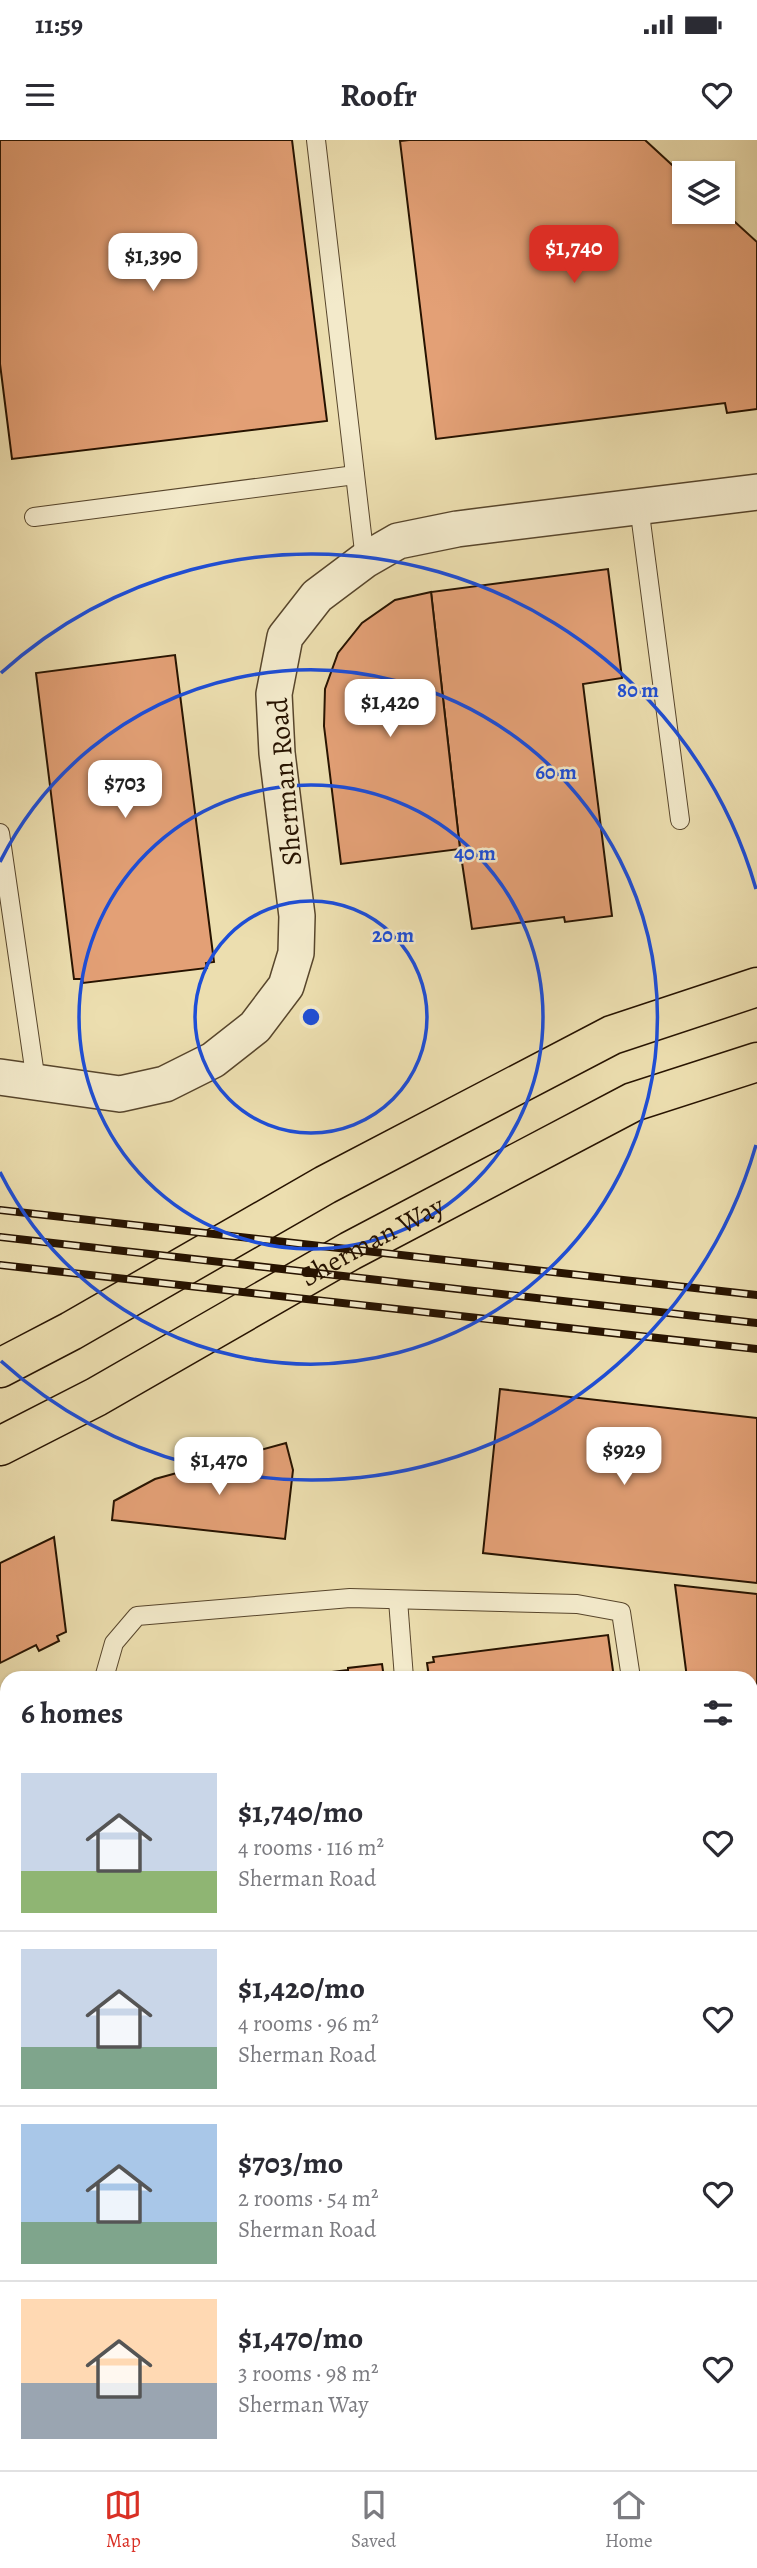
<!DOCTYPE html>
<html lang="en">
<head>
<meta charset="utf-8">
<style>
	:root { --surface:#fff; --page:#f7f7f7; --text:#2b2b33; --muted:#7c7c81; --line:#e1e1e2; --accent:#d93025 }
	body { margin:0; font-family:Alegreya,serif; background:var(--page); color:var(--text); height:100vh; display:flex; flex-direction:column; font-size:26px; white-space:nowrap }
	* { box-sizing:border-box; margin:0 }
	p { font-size:23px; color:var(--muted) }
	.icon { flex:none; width:38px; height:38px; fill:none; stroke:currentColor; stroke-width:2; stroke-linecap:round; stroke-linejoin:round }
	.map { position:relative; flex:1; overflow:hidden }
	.sheet { position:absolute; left:0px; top:1531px; width:758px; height:800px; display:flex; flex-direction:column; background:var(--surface); border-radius:21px 21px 0 0; box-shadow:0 2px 5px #0004 }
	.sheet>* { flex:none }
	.tools { position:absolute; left:672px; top:21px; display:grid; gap:14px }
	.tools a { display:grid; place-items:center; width:63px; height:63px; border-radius:0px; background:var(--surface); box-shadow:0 2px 5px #0004; font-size:35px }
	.price { position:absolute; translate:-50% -60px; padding:0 16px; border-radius:14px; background:#fff; color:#222; font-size:23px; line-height:46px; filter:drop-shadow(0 2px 4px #0008) }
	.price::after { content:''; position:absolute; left:50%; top:42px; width:21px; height:16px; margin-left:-10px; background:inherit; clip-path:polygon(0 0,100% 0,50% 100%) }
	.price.on { background:var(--accent); color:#fff }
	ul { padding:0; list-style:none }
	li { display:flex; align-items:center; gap:21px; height:175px; padding:0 21px }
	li+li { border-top:2px solid var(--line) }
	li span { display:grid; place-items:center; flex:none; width:196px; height:140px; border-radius:0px; color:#555 }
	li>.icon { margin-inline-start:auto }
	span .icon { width:84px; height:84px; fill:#fffc; stroke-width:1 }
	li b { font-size:30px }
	h2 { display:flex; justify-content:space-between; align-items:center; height:84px; padding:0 21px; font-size:30px }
	.status { display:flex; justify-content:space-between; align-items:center; height:49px; padding:0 35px; background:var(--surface); direction:ltr }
	.status svg { height:19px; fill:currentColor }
	header { display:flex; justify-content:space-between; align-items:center; height:91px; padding:0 21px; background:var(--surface); font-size:32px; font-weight:600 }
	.dock { display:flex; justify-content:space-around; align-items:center; height:98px; border-top:2px solid var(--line); background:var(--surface); font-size:19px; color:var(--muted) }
	.dock a { display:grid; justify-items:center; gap:4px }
	.dock .on { color:var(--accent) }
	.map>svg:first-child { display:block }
	.building { fill:#e3a076; stroke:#271300; stroke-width:2 }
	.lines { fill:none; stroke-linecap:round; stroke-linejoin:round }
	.lane-casing { stroke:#58462c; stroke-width:20 }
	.street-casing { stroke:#58462c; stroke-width:38 }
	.primary-casing { stroke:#271300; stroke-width:41 }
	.lane { stroke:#f3eacb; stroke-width:18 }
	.street { stroke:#f3eacb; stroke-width:35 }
	.primary { stroke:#ecdeaf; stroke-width:38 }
	.rail-casing { stroke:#271300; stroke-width:8 }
	.rail { stroke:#f3eacb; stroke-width:5; stroke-dasharray:16; stroke-linecap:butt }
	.ring { fill:none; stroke:#1d4ed8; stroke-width:3.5 }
	.labels { text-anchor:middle; stroke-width:5; stroke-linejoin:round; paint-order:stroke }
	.street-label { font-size:28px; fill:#271300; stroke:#f3eacb }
	.centre { fill:#1d4ed8; stroke:#f3eacb; stroke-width:3.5 }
	.ring-label { font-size:21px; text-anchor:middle; font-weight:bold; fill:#1d4ed8; stroke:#f3eacb; stroke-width:5; stroke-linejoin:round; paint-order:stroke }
</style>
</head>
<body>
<div class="status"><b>11:59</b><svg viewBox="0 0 49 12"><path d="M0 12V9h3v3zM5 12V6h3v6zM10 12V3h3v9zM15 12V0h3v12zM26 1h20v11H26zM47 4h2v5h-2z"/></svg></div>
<header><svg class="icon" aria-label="menu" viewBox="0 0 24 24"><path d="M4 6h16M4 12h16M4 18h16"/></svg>Roofr<svg class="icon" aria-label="heart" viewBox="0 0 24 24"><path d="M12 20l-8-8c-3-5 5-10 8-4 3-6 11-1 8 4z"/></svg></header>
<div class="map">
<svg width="757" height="2330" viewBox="0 0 757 2330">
	<rect width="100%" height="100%" fill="#ecdeaf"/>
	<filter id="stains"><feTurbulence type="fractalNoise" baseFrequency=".00286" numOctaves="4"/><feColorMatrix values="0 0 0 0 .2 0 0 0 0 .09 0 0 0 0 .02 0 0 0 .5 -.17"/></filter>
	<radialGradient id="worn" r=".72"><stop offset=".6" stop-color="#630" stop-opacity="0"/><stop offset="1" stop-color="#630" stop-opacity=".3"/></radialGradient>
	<g class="building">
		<polygon points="0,0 292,0 327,281 12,319 0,224"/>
		<polygon points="409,0 645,0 684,36 684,72 723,71 757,102 757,269 727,273 725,263 436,299 400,1"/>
		<polygon points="608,429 622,538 583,544 612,776 565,782 564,777 472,789 460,709 431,452"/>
		<polygon points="431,452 460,709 341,724 324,586 325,549 338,513 362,483 395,460"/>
		<polygon points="175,515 214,822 206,823 207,828 83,843 82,839 74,839 36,533"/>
		<polygon points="500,1249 757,1278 757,1443 483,1413"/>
		<polygon points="286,1303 293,1330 285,1399 112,1380 114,1361 155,1339"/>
		<polygon points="54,1397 66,1492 57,1496 59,1501 39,1511 36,1505 0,1523 0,1423"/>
		<polygon points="675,1445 757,1454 757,1767 751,1768 751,1538 687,1538"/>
		<polygon points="608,1495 614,1538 429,1537 427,1523 434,1522 433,1517"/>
		<polygon points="382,1524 384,1538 283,1538 348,1530 348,1528"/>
		<polygon points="751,1837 757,1837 757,1908 751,1909"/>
		<polygon points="757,1911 757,2118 751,2067 751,1912"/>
		<polygon points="7,2038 7,2107 0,2108 0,2039"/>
		<polygon points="7,2320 7,2324 60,2324 61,2330 0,2330 0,2321"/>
		<polygon points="205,2324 365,2324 366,2330 205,2330"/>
		<polygon points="365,2324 458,2324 459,2330 366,2330"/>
		<polygon points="512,2324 578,2324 578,2330 491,2330 512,2327"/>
		<polygon points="596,2324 707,2324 708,2330 597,2330"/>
	</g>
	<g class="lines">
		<g class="lane-casing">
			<g id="lane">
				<polyline points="316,0 365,420"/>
				<polyline points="639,366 680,680"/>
				<polyline points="34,377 355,335"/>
				<polyline points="0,693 36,942"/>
				<polyline points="398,1460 404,1538"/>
				<polyline points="104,1538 114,1503 137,1476 350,1458 577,1464 621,1472 631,1538"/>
				<polyline points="0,1929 7,1928"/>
				<polyline points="150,2324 151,2330"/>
				<polyline points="181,2324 182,2330"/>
				<polyline points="735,2324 735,2330"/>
			</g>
		</g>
		<g class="street-casing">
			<polyline id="street" points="0,937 120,954 165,944 213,920 255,887 286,846 296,813 297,776 277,613 274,554 285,497 317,456 365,420 398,401 457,389 757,352"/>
		</g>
		<g class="primary-casing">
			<g id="primary">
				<polyline points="0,1228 71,1191 325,1045 612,895 757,847"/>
				<path id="s1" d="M0,1306L96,1257L350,1111L633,962L757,922"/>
			</g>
		</g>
		<use href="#lane" class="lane"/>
		<use href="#street" class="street"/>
		<use href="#primary" class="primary"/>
		<g class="rail-casing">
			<g id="rail">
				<polyline points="0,1070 757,1155"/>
				<polyline points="0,1097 757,1183"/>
				<polyline points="0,1125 757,1209"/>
			</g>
		</g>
		<use href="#rail" class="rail"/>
	</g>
	<g class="ring">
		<circle cx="311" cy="877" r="116"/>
		<circle cx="311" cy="877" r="232"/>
		<path d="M0 722A347 347 0 1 1 0 1032"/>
		<path d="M756 1005A463 463 0 0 1 1 1221M1 533A463 463 0 0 1 756 749"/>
	</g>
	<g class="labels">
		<g class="street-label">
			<text transform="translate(284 642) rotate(-95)" y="10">Sherman Road</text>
			<text dy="10" stroke="none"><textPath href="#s1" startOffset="425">Sherman Way</textPath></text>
		</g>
	</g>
	<circle cx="311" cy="877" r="10" class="centre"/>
	<g class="ring-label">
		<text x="638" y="557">80 m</text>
		<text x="556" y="639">60 m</text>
		<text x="475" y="720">40 m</text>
		<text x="393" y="802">20 m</text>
	</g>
	<rect width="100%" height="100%" filter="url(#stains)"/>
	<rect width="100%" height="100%" fill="url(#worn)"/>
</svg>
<div class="tools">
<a><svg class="icon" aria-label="layers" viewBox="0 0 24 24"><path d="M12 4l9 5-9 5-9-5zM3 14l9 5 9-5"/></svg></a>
</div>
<b class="price on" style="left:574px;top:145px">$1,740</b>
<b class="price" style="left:153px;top:153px">$1,390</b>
<b class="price" style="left:390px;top:599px">$1,420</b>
<b class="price" style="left:125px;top:680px">$703</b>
<b class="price" style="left:624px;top:1347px">$929</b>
<b class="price" style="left:219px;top:1357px">$1,470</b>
<section class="sheet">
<h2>6 homes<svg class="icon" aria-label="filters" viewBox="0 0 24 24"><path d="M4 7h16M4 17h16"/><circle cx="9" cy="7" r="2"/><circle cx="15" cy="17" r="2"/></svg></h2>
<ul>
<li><span style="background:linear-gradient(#c9d6e8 70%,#8fb573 0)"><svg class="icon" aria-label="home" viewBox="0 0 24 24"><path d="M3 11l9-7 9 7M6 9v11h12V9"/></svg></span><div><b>$1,740/mo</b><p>4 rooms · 116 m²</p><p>Sherman Road</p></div><svg class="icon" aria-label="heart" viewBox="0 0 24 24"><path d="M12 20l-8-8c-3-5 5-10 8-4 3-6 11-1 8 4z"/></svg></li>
<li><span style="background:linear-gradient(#c9d6e8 70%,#7fa58c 0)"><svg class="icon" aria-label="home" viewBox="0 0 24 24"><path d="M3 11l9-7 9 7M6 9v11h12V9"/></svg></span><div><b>$1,420/mo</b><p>4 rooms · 96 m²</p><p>Sherman Road</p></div><svg class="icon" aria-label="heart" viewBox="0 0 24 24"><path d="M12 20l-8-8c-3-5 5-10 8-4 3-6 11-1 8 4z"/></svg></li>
<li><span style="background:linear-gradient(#a9c7e8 70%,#7fa58c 0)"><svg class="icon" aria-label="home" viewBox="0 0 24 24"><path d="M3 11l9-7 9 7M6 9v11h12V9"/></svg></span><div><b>$703/mo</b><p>2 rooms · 54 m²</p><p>Sherman Road</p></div><svg class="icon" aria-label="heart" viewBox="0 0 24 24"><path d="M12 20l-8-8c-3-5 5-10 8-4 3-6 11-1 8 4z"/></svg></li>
<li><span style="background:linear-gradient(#ffd9b3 60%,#9aa5b1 0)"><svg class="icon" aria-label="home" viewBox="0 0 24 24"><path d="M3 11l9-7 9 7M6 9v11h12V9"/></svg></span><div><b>$1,470/mo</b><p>3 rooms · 98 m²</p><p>Sherman Way</p></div><svg class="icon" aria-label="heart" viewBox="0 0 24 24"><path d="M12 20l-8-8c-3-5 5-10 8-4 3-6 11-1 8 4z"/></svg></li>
</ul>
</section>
</div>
<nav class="dock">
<a class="on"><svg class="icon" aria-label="map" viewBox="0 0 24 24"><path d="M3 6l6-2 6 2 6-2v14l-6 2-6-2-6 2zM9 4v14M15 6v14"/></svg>Map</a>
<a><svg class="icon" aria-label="saved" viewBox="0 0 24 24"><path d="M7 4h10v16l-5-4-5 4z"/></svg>Saved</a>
<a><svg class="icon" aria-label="home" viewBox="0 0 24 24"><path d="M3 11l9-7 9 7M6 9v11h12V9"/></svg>Home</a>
</nav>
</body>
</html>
